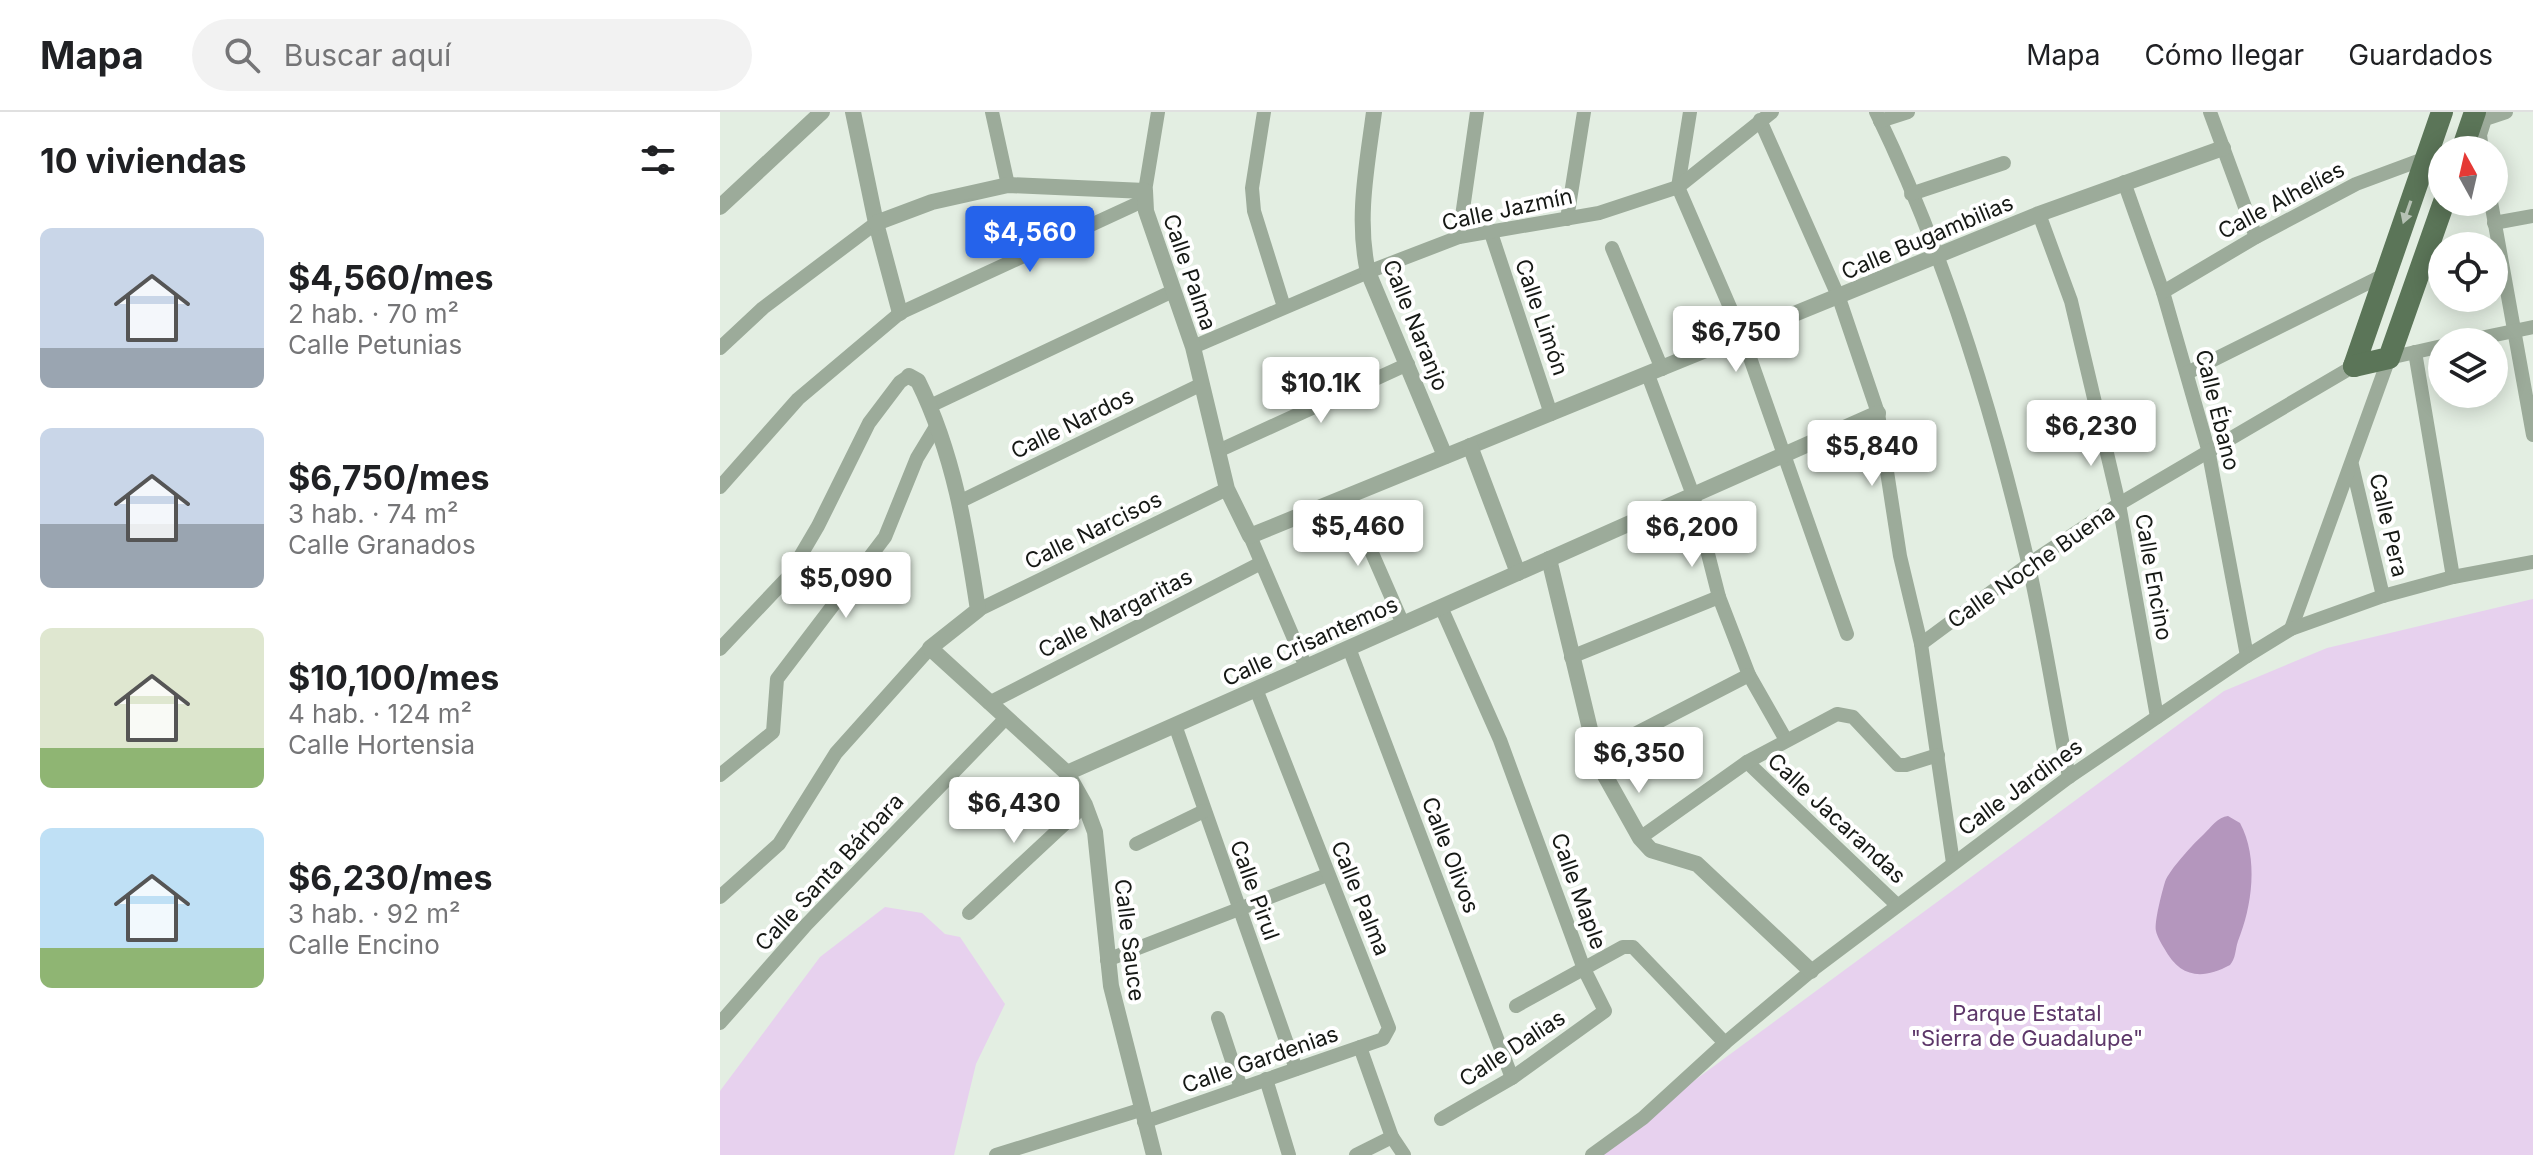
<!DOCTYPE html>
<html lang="es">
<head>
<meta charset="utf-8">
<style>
	:root { --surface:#fff; --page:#f2f2f2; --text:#202124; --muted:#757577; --line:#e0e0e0; --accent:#2563eb }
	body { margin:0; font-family:Inter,sans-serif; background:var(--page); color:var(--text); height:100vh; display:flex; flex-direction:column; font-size:30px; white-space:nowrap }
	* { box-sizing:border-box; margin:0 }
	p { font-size:26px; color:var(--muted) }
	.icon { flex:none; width:44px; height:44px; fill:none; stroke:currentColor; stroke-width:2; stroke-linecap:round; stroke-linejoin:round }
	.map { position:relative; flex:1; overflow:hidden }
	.drawer { display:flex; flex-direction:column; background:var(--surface); width:720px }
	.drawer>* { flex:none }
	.needle { width:52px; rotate:352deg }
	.buttons { position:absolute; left:1708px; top:24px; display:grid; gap:16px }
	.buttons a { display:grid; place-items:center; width:80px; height:80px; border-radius:50%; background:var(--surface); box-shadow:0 4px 20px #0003; font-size:40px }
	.price { position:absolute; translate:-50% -68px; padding:0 18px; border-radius:8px; background:#fff; color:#222; font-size:26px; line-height:52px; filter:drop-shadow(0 2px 4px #0008) }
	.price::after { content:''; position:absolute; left:50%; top:48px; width:24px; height:18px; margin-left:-12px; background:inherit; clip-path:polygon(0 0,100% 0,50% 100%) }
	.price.active { background:var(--accent); color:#fff }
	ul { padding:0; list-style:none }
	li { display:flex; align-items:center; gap:24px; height:200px; padding:0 40px }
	li span { display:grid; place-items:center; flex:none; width:224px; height:160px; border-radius:12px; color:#555 }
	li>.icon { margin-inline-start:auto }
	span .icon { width:96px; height:96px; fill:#fffc; stroke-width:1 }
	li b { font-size:34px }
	h2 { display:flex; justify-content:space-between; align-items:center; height:96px; padding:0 40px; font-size:34px }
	header { display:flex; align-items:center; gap:48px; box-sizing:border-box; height:112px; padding:0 40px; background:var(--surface); border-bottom:2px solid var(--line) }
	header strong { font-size:38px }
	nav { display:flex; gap:44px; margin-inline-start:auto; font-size:28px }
	.search { width:560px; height:72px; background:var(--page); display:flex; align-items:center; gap:20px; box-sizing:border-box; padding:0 28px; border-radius:44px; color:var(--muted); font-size:30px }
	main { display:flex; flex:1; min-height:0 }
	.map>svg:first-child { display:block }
	.green { fill:#e7d1ee }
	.water { fill:#b496bd }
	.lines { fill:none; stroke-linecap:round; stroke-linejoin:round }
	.minor { stroke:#9cab9a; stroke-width:14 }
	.tertiary { stroke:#9cab9a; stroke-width:16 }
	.primary { stroke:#5b7558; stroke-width:22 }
	.oneway { fill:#b5c1b4 }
	.labels { text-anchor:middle; stroke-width:8; stroke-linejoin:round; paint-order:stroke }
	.street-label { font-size:22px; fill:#161915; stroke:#fff }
	.park-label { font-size:22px; fill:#5d3769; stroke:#fff }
</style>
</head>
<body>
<header>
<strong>Mapa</strong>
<div class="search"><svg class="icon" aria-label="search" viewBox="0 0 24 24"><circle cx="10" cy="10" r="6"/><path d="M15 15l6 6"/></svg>Buscar aquí</div>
<nav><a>Mapa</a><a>Cómo llegar</a><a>Guardados</a></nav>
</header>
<main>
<section class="drawer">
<h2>10 viviendas<svg class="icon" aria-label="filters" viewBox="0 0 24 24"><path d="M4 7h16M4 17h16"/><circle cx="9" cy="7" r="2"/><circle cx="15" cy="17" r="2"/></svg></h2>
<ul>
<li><span style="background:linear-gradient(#c9d6e8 75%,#9aa5b1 0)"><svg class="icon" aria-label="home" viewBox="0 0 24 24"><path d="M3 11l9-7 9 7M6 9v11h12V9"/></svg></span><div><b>$4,560/mes</b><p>2 hab. · 70 m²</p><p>Calle Petunias</p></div></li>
<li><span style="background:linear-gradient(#c9d6e8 60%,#9aa5b1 0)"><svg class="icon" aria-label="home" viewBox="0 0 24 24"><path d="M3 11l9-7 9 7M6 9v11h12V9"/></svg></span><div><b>$6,750/mes</b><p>3 hab. · 74 m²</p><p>Calle Granados</p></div></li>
<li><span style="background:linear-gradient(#dfe7d0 75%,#8fb573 0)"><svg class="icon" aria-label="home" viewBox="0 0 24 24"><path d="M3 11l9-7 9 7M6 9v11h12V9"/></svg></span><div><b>$10,100/mes</b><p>4 hab. · 124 m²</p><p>Calle Hortensia</p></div></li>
<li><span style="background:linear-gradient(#bfe0f5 75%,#8fb573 0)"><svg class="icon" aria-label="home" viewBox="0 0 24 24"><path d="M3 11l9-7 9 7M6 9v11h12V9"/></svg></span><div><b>$6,230/mes</b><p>3 hab. · 92 m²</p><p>Calle Encino</p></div></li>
</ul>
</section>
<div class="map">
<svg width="1813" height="1043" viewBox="0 0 1813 1043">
	<rect width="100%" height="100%" fill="#e3eee2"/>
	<g class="green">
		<polygon points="1813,487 1813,1043 873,1043 1504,579 1607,536"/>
		<polygon points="165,795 202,801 225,822 240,825 285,892 256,952 234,1043 0,1043 0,979 100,845"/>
	</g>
	<path class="water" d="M1508,704L1520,711C1539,746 1532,795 1518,829C1515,838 1516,846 1510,853C1482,868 1460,866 1444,836C1441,831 1437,824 1436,819C1434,810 1442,780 1445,770C1449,758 1474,731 1484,722C1491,715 1498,705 1508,704Z"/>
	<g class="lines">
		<g class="minor">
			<polyline points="272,0 288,73"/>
			<polyline points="544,0 532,76 534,99 564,195"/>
			<polyline points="970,0 958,75 1022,223 1127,522"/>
			<path d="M1156,0C1225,142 1272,296 1308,450C1324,521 1335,594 1349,665"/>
			<polyline points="1490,0 1536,125"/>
			<polyline points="1040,8 1119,186 1158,301 1180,444 1201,532 1233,751"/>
			<polyline points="1160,9 1188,0"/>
			<polyline points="1762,38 1760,23 1765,7 1786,0"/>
			<polyline points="1404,70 1443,180 1488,337 1527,544"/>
			<polyline points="425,79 438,0"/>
			<polyline points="1191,82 1284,51"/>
			<polyline points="1771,90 1813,323"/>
			<polyline points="1319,102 1351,189 1399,392 1437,605"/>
			<polyline points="847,107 864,0"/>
			<polyline points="1774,111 1813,104"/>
			<polyline points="771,121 831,302"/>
			<polyline points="739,125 757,0"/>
			<polyline points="892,136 942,257"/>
			<polyline points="1443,180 1536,125 1636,72 1706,46"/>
			<polyline points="1741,230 1813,215"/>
			<polyline points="473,235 648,160 739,125 879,101 958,75 1052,0"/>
			<polyline points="0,236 43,196 156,111"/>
			<polyline points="1695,240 1733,465"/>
			<polyline points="1467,261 1666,162"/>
			<polyline points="928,263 973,383 999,485 1029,563 1066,628"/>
			<polyline points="210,294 453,179"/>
			<polyline points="498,339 688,252"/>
			<polyline points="1632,353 1663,484"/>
			<polyline points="0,375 78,287 180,201 425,88"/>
			<polyline points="628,386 683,512"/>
			<polyline points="241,389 482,272"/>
			<polyline points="530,424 586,555"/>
			<polyline points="258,498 507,377"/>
			<polyline points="1571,517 1669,246 1722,234"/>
			<polyline points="1201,532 1309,452 1399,392 1634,254"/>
			<polyline points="629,536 792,966"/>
			<polyline points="0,537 68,465 98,414 149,311 180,270 189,264"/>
			<polyline points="851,545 999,485"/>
			<polyline points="269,591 541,451"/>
			<polyline points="455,613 576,957"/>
			<polyline points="876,642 1029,563"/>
			<polyline points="1027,650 1177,793"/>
			<polyline points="0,663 53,620 57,567 165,425 197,346 217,313"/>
			<polyline points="920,726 1027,650 1117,602 1133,605 1178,653 1186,653 1218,643"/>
			<polyline points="416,732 484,699"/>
			<polyline points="0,785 59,732 116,641 210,536"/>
			<polyline points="249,801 365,693"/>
			<polyline points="387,848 607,763"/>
			<polyline points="796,894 903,835 913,835 1005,931"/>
			<polyline points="498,906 521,976"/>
			<polyline points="0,911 86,813 285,607"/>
			<polyline points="640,935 672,1025 684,1043"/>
			<polyline points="546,967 569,1043"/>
			<polyline points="721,1007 792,966 885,899 864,857 780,628 721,495"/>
			<polyline points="424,1010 663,927 669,916 536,577"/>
			<polyline points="276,1043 420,998"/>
			<polyline points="636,1043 672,1025"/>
			<polyline points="872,1043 923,1006 1005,931 1091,859 1349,665 1527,544 1571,517 1663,484 1733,465 1813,450"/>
		</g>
		<g class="tertiary">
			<polyline points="133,0 156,111 180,201"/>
			<path d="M654,0C647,54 636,107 648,160L725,344"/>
			<polyline points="0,95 102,0"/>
			<polyline points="156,111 212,90 288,73 425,79 426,99 473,235 507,377 530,424 1319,102 1503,36"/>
			<path d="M189,264L198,269C234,342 246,419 258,498L210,536L347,661L365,693L375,720L391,874L434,1043"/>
			<polyline points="750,334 798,461"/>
			<polyline points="829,447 876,642 883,660 920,726 931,738 977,752 1091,859"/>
			<polyline points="347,661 1158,301"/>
		</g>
		<g class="primary">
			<polyline points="1742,38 1755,0"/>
			<polyline points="1634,254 1722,0"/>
			<polyline points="1634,254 1669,246 1724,90"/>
		</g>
	</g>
	<defs><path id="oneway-solid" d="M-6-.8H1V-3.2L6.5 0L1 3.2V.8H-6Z" transform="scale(2)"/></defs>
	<use class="oneway" href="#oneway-solid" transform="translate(1687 100) rotate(109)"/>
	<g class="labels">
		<g class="street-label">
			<text transform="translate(1561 88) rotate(-28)" y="8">Calle Alhelíes</text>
			<text transform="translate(787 97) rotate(-12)" y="8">Calle Jazmín</text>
			<text transform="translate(1207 125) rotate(-23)" y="8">Calle Bugambilias</text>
			<text transform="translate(470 160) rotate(71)" y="8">Calle Palma</text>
			<text transform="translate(822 205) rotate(71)" y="8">Calle Limón</text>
			<text transform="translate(696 213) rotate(68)" y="8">Calle Naranjo</text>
			<text transform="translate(1498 298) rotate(76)" y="8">Calle Ébano</text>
			<text transform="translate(352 311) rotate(-26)" y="8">Calle Nardos</text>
			<text transform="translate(1669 413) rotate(77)" y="8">Calle Pera</text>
			<text transform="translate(373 418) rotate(-26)" y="8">Calle Narcisos</text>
			<text transform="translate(1311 454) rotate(-35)" y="8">Calle Noche Buena</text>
			<text transform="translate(1434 465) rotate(80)" y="8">Calle Encino</text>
			<text transform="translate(395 501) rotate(-27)" y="8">Calle Margaritas</text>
			<text transform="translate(590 529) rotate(-24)" y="8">Calle Crisantemos</text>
			<text transform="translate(1300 675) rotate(-36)" y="8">Calle Jardines</text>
			<text transform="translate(1117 706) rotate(43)" y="8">Calle Jacarandas</text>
			<text transform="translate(731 743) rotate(69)" y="8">Calle Olivos</text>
			<text transform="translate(109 760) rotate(-47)" y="8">Calle Santa Bárbara</text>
			<text transform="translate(535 778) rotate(70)" y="8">Calle Pirul</text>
			<text transform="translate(859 779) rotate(70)" y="8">Calle Maple</text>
			<text transform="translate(641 786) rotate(68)" y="8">Calle Palma</text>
			<text transform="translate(410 828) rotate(83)" y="8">Calle Sauce</text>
			<text transform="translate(792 936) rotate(-33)" y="8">Calle Dalias</text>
			<text transform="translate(540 947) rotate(-19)" y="8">Calle Gardenias</text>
		</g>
		<g class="park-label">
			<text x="1307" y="909">Parque Estatal<tspan x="1307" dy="25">"Sierra de Guadalupe"</tspan></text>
		</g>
	</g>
</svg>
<div class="buttons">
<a><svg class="needle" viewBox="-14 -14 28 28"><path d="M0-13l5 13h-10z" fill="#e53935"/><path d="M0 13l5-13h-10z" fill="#757577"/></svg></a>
<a><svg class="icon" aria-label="locate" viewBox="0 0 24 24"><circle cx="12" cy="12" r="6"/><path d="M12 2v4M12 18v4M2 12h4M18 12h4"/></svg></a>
<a><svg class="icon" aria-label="layers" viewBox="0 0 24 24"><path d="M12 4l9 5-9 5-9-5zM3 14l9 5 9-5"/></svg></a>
</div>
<b class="price active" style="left:310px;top:162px">$4,560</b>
<b class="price" style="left:1016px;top:262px">$6,750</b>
<b class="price" style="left:601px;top:313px">$10.1K</b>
<b class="price" style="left:1371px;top:356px">$6,230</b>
<b class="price" style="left:1152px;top:376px">$5,840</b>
<b class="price" style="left:638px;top:456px">$5,460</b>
<b class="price" style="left:972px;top:457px">$6,200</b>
<b class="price" style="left:126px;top:508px">$5,090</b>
<b class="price" style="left:919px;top:683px">$6,350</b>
<b class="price" style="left:294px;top:733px">$6,430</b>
</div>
</main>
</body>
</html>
